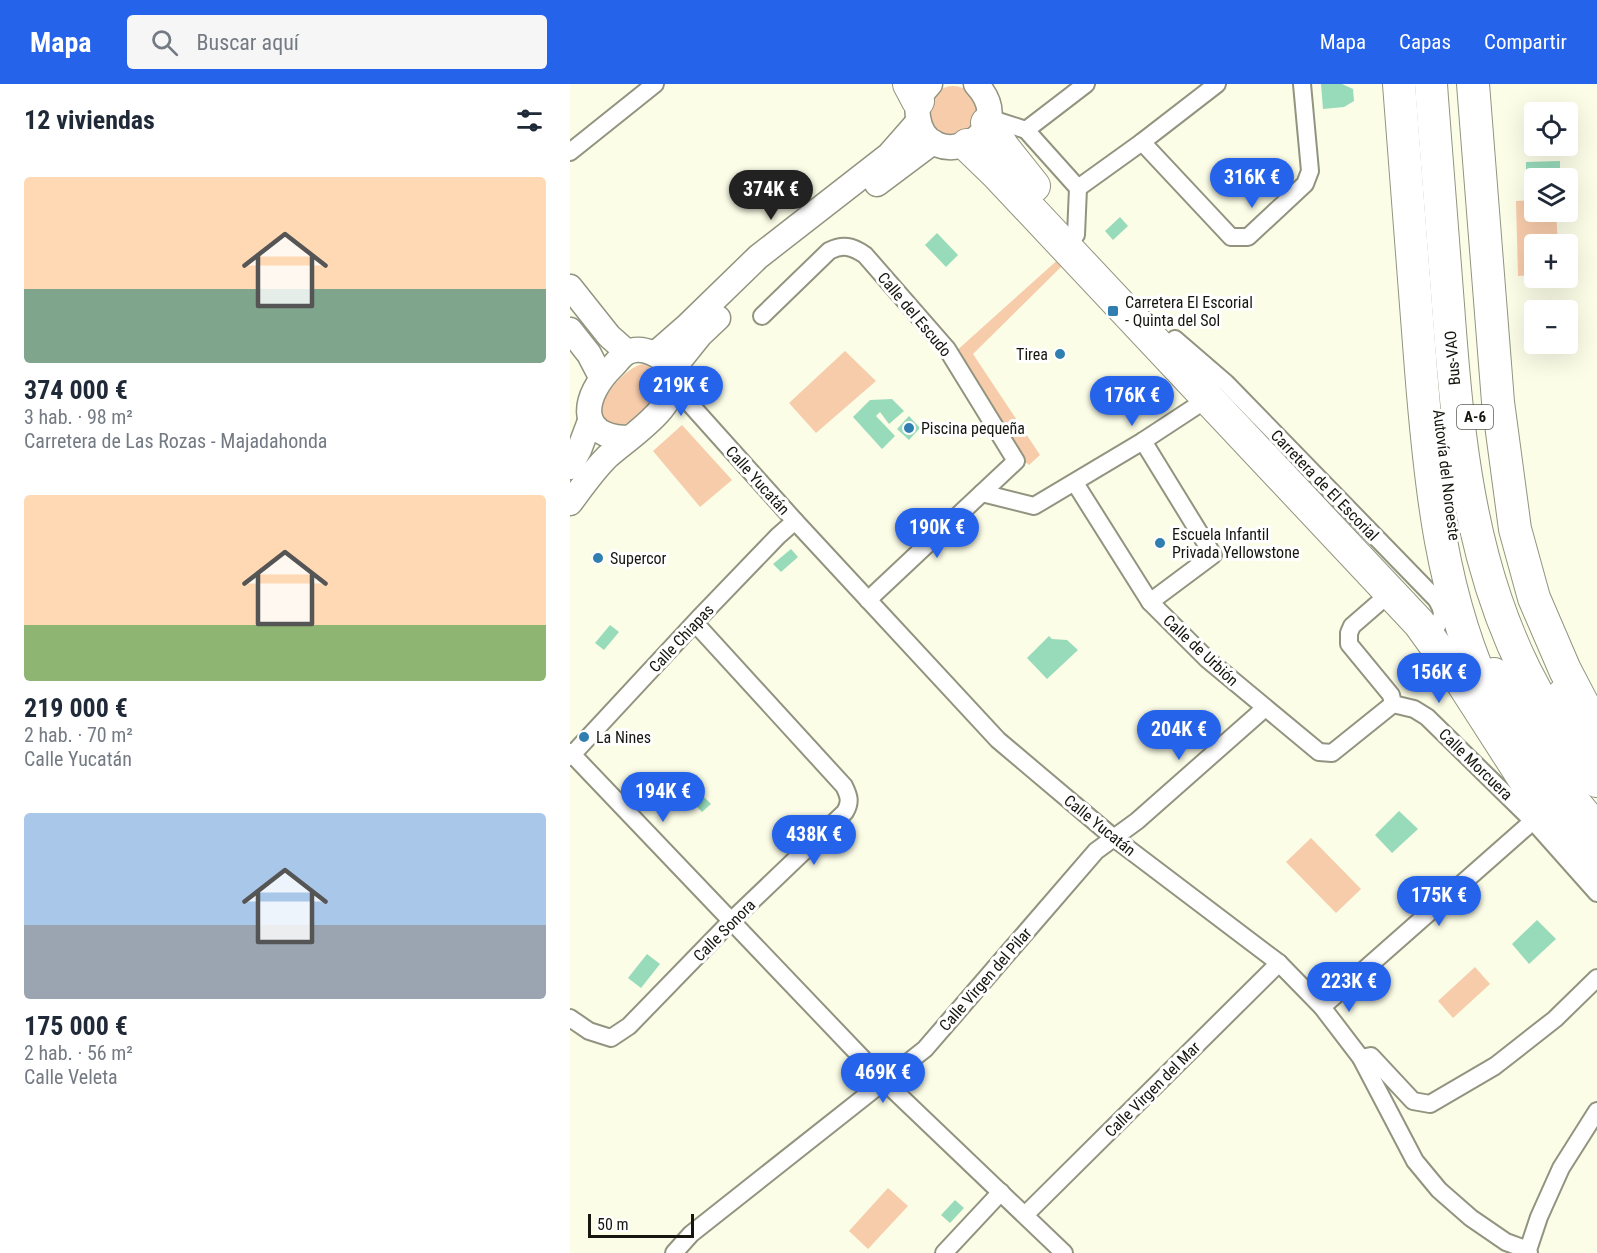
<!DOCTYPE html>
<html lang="es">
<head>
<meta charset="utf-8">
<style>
	:root { --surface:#fff; --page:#f6f6f7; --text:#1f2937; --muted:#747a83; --accent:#2563eb }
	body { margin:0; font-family:"Roboto Condensed",sans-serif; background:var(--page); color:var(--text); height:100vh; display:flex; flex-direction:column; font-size:22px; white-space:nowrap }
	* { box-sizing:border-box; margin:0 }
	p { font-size:20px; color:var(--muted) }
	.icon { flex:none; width:33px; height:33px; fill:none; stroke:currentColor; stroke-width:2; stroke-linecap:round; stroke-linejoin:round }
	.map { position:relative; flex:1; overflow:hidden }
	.sheet { display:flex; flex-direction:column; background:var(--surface); width:570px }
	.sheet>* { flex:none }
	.buttons { position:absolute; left:954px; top:18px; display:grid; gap:12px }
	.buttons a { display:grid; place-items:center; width:54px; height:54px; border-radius:6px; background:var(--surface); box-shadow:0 6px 24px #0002; font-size:30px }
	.scale { position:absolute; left:18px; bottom:15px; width:106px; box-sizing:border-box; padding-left:6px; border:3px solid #16160f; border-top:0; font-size:16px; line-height:21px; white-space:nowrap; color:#16160f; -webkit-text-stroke:4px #fff; paint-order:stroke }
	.price { position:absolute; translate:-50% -51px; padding:0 14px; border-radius:21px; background:var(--accent); color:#fff; font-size:20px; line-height:39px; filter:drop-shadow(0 2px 3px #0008) }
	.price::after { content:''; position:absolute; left:50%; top:36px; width:18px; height:14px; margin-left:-9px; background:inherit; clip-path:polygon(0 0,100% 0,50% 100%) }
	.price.active { background:#222; color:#fff }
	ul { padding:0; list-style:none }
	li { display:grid; align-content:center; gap:12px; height:318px; padding:0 24px }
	li span { display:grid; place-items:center; height:186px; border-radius:6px; color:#555 }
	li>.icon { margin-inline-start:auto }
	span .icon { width:108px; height:108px; fill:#fffc; stroke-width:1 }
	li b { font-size:26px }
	h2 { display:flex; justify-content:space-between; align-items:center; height:72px; padding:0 24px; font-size:26px }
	header { display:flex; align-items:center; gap:36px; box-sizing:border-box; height:84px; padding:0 30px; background:var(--accent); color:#fff }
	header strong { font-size:28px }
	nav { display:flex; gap:33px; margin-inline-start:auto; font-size:21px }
	.search { width:420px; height:54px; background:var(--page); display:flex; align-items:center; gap:15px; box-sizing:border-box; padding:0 21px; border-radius:6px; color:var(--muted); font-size:22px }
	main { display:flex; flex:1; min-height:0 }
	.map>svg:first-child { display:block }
	.green { fill:#f7ccab }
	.water { fill:#98dbbb }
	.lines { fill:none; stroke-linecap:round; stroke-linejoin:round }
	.street-casing { stroke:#929480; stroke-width:20 }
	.secondary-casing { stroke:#929480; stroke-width:27 }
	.highway-casing { stroke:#929480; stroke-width:34 }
	.street { stroke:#fff; stroke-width:16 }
	.secondary { stroke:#fff; stroke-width:24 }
	.highway { stroke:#fff; stroke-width:32 }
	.poi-dot { fill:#317eb0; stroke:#fff; stroke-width:2 }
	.labels { text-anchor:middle; stroke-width:6; stroke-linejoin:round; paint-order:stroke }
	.shield { fill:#fff; stroke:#5c5c57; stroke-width:1.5 }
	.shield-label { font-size:15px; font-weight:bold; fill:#16160f }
	.poi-label { font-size:16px; fill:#16160f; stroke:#fff; text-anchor:start }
	.street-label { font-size:16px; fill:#16160f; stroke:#fff }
</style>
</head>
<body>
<header>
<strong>Mapa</strong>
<div class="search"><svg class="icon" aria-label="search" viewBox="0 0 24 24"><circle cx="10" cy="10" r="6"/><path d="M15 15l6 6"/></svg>Buscar aquí</div>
<nav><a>Mapa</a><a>Capas</a><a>Compartir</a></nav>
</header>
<main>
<section class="sheet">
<h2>12 viviendas<svg class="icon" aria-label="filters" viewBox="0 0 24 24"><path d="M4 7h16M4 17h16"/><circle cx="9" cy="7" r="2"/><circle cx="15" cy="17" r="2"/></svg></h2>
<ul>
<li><span style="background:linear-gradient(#ffd9b3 60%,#7fa58c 0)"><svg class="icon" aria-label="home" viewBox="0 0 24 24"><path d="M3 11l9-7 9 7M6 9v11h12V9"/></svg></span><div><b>374 000 €</b><p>3 hab. · 98 m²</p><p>Carretera de Las Rozas - Majadahonda</p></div></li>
<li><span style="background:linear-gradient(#ffd9b3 70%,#8fb573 0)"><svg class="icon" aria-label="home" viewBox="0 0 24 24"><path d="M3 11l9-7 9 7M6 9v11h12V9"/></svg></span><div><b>219 000 €</b><p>2 hab. · 70 m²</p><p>Calle Yucatán</p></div></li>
<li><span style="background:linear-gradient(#a9c7e8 60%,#9aa5b1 0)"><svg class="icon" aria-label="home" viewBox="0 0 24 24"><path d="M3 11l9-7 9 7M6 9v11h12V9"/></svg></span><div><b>175 000 €</b><p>2 hab. · 56 m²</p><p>Calle Veleta</p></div></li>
</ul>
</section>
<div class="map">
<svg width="1027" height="1169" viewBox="0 0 1027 1169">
	<rect width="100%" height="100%" fill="#fbfde7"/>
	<g class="green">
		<circle cx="383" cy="27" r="25"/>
		<polygon points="964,116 964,128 986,128 988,160 964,160 964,191 948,192 946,117"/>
		<polygon points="492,172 493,181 403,270 470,371 459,381 453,376 384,269"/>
		<polygon points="275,267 306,297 246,349 219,319"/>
		<path d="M73,280C114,292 63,345 46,342C9,334 53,283 73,280Z"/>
		<polygon points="112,341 162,396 130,423 83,367"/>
		<polygon points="741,754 791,805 766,829 716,778"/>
		<polygon points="905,883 920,900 883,934 868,917"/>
		<polygon points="318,1104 338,1122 298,1165 279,1147"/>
	</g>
	<g class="water">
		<polygon points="751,0 772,0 783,5 784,17 774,23 753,25"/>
		<polygon points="990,77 990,94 964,94 964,100 956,100 956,78"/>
		<polygon points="550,133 558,142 543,156 535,147"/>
		<polygon points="367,149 388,171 376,183 355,161"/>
		<polygon points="322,315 334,327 319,340 310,328 306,332 325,352 312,365 283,333 300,316"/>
		<polygon points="339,332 350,344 339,356 327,345"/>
		<polygon points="221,465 228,473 211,488 203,480"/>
		<polygon points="40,541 49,548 34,566 25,559"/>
		<polygon points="479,552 482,555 497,556 508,566 477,595 457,574"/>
		<polygon points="124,703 141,720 132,728 115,711"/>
		<polygon points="829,727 848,745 822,769 805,751"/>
		<polygon points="967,836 986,855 959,880 942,860"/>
		<polygon points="77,870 90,880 71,904 58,894"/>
		<polygon points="385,1116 394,1124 380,1139 371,1131"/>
	</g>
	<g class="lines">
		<g class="street-casing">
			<g id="street">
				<polyline points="419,34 456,46 516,0"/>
				<polyline points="456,46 508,104 506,151"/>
				<polyline points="572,58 661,153 678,153 735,100 740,87 732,0"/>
				<polyline points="0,68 85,0"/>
				<polyline points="508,104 572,58 647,0"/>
				<path d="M192,232L259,167C273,160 282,162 295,171L377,265L446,377L298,516"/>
				<path d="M605,255L656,299L866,515C873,526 874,531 867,542L859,543L849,540"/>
				<polyline points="104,299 120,320 225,437 428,656 544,754 709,879 752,923 791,974 845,1077 869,1106 901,1134 936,1158 958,1166"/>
				<polyline points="573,357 643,471 580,518"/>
				<polyline points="505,399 580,518 637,575 749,668 762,669 823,620"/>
				<polyline points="412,409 464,422 573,357 637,315"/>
				<polyline points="820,509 782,542 779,549 779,560 821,611 823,620 844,625 857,633 963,737 1027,809"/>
				<polyline points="0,668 315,998 494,1169"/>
				<polyline points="0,673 130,533 208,452 225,437"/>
				<polyline points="752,923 963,737"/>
				<path d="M0,934L19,947L41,954L59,942L161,837L275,728C281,718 279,712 274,702L125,539"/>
				<polyline points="791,974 801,972 843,1017 860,1020 925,982 985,935 1027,894"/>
				<polyline points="455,1131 709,879"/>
				<polyline points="104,1169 121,1150 355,965 526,767 567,737 695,624"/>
				<polyline points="374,1169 431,1108"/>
				<polyline points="959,1169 958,1166 969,1133 991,1084 1027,1027"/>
			</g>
		</g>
		<g class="secondary-casing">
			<g id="secondary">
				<path d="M360,0C351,9 346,20 348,33C356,93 455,53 406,0"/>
				<polyline points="307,100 363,58"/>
				<polyline points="0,203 39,252 57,268"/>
				<polyline points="0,246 19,270 31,293"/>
				<polyline points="85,270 117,242 188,173 319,71 348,38"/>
				<polyline points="102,286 130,251 148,234"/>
				<polyline points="0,383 9,366 20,337"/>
				<path d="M0,419C12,403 23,387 37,373C56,355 116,319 102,287C96,272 71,260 56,269C51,272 47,278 43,282C12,312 5,354 60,354"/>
			</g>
		</g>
		<g class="highway-casing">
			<g id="highway">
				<polyline points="339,0 348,17"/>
				<path d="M829,0C837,95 843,191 851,286C860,399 871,515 922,619"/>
				<path d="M861,0C866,74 872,148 878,221C891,400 908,553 1027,697"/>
				<polyline points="903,0 928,318 945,445 964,514 995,586 1016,626"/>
				<polyline points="417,39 433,63 464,102"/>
				<polyline points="397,61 427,90 849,539 893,600 956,698 1027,784"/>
				<path d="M924,590C948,649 987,698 1027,746"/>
				<polyline points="993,611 1015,645 1027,658"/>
			</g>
		</g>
		<use href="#street" class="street"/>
		<use href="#secondary" class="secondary"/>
		<use href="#highway" class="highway"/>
	</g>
	<g class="poi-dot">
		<rect x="537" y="221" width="12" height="12" rx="3"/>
		<circle cx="490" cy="270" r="6"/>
		<circle cx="339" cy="344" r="6"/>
		<circle cx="590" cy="459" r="6"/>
		<circle cx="28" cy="474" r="6"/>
		<circle cx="14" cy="653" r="6"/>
	</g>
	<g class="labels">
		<rect class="shield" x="887" y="321" width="36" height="24" rx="4.5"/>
		<g class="shield-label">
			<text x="905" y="338">A-6</text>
		</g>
		<g class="poi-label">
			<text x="555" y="224">Carretera El Escorial<tspan x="555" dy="18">- Quinta del Sol</tspan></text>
			<text x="478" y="276" text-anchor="end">Tirea</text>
			<text x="351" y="350">Piscina pequeña</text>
			<text x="602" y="456">Escuela Infantil<tspan x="602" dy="18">Privada Yellowstone</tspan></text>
			<text x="40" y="480">Supercor</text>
			<text x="26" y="659">La Nines</text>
		</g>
		<g class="street-label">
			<text transform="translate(345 230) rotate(50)" y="6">Calle del Escudo</text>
			<text transform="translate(882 274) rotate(-95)" y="6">Bus-VAO</text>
			<text transform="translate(877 391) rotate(83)" y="6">Autovía del Noroeste</text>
			<text transform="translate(188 396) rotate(48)" y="6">Calle Yucatán</text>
			<text transform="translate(755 401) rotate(46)" y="6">Carretera de El Escorial</text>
			<text transform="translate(111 554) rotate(-47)" y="6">Calle Chiapas</text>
			<text transform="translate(631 566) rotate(43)" y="6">Calle de Urbión</text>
			<text transform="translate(906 680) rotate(44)" y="6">Calle Morcuera</text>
			<text transform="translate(530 741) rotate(39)" y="6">Calle Yucatán</text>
			<text transform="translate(154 846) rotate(-45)" y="6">Calle Sonora</text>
			<text transform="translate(415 895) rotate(-49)" y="6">Calle Virgen del Pilar</text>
			<text transform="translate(582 1005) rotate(-45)" y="6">Calle Virgen del Mar</text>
		</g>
	</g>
</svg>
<div class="buttons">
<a><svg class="icon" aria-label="locate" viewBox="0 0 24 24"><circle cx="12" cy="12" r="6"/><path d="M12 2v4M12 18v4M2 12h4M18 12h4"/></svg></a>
<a><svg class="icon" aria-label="layers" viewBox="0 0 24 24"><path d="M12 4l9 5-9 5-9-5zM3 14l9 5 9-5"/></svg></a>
<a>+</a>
<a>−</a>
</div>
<div class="scale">50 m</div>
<b class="price" style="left:682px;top:125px">316K €</b>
<b class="price active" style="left:201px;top:137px">374K €</b>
<b class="price" style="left:111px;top:333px">219K €</b>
<b class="price" style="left:562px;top:343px">176K €</b>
<b class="price" style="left:367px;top:475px">190K €</b>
<b class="price" style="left:869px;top:620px">156K €</b>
<b class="price" style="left:609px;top:677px">204K €</b>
<b class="price" style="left:93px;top:739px">194K €</b>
<b class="price" style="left:244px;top:782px">438K €</b>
<b class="price" style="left:869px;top:843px">175K €</b>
<b class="price" style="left:779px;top:929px">223K €</b>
<b class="price" style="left:313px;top:1020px">469K €</b>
</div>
</main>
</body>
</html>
